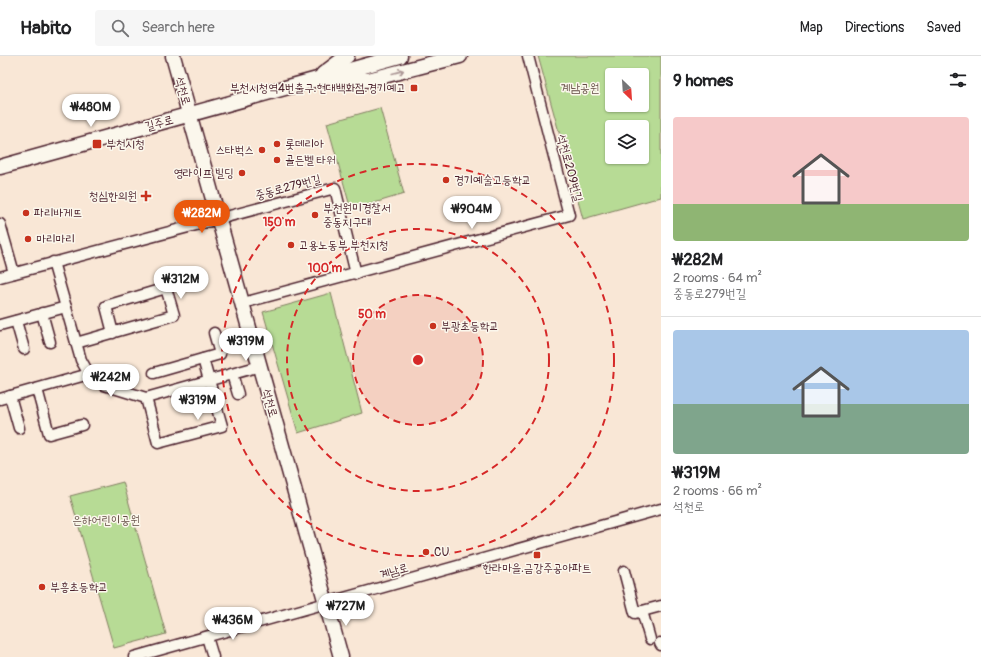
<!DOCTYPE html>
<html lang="en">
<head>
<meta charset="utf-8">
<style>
	:root { --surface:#fff; --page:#f6f6f6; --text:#202124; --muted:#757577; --line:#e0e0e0; --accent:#ea580c }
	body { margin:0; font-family:Pangolin,"Poor Story",sans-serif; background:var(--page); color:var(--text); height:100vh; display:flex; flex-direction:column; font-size:15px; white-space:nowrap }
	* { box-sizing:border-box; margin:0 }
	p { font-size:13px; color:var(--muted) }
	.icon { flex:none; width:22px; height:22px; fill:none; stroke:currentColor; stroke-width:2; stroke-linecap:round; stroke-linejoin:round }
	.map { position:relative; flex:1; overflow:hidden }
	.drawer { display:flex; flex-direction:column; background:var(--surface); width:320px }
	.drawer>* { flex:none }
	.needle { width:26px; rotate:155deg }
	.buttons { position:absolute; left:605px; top:12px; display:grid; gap:8px }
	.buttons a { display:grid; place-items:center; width:44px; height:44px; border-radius:4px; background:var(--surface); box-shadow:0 1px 3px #0004; font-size:20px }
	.price { position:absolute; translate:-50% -34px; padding:0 9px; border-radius:14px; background:#fff; color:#222; font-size:13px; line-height:26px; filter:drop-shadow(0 1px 2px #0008) }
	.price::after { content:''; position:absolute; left:50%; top:24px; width:12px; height:9px; margin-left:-6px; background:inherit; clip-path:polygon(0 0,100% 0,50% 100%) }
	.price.selected { background:var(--accent); color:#fff }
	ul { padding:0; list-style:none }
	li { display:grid; align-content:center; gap:8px; height:212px; padding:0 12px }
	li+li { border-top:1px solid var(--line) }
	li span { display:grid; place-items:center; height:124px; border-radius:4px; color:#555 }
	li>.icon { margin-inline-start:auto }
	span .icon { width:72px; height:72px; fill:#fffc; stroke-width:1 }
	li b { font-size:17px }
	h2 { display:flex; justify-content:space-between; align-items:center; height:48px; padding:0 12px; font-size:17px }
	header { display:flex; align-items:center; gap:24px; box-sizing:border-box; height:56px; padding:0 20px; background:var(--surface); border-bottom:1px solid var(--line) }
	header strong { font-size:19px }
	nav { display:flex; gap:22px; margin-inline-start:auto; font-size:14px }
	.search { width:280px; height:36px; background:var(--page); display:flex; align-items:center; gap:10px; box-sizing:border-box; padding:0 14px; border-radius:4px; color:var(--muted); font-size:15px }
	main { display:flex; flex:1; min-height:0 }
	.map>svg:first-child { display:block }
	.green { fill:#b7db95; stroke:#807d60; fill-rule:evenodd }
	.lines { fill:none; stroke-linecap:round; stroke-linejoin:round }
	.street-casing { stroke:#4a1f2b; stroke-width:13 }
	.secondary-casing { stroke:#4a1f2b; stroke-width:17 }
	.street { stroke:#fbf7ec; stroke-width:10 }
	.secondary { stroke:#fbf7ec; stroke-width:14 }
	.oneway { stroke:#ab9695 }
	.ring { fill:none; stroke:#d62828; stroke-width:2; stroke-dasharray:7 5 }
	.poi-dot { fill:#c8321e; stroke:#fbf7ec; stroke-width:1.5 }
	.labels { text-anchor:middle; stroke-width:3; stroke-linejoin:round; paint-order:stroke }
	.poi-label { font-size:12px; fill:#4a1f2b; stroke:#fbf7ec; text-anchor:start }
	.park-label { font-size:12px; fill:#654e46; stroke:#fbf7ec }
	.street-label { font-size:12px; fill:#4a1f2b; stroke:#fbf7ec }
	.centre { fill:#d62828; stroke:#fbf7ec; stroke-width:2 }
	.ring-label { font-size:12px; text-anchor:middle; font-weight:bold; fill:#d62828; stroke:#fbf7ec; stroke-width:3; stroke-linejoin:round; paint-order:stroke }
</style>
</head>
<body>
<header>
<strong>Habito</strong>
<div class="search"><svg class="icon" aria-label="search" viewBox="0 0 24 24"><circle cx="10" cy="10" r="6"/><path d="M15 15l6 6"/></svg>Search here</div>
<nav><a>Map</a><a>Directions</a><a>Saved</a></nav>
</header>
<main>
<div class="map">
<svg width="661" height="601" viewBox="0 0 661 601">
	<rect width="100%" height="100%" fill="#f9e7d6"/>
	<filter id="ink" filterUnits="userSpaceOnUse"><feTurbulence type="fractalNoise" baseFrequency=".025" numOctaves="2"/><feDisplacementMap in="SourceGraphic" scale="8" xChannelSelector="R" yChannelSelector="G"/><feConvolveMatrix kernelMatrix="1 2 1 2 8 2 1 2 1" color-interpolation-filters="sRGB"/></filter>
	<g filter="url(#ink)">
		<g class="green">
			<path d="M538,0H661V141L583,163ZM612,19H642V49H612ZM612,71H642V101H612Z"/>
			<polygon points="380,52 404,138 351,154 327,67"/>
			<polygon points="331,237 362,357 298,377 263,256"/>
			<polygon points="123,426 166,578 114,592 70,440"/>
		</g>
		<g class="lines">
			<g class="street-casing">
				<g id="street">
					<polyline points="0,168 14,217"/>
					<polyline points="53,206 81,304 89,318 104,329 146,342 260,310"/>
					<polyline points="0,221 335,132 356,218"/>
					<polyline points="243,247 569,159 528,0"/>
					<polyline points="42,257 50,286"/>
					<polyline points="16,265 24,293"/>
					<polyline points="0,269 66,251"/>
					<polyline points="76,287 174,259 166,232 106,250 113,277"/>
					<polyline points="154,317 220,298 214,277"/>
					<polyline points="232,318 238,338"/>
					<polyline points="37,333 49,378 82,369"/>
					<polyline points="10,340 19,372"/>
					<polyline points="146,342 158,387 222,370 203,303"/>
					<polyline points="0,343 89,318"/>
					<polyline points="624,515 635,557 661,550"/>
					<polyline points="642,555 650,583"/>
					<polyline points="207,581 213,601"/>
					<polyline points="660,587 661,589"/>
					<polyline points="134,601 661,453"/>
				</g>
			</g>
			<g class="secondary-casing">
				<g id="secondary">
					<polyline points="173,0 341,601"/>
					<polyline points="323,18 347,0"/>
					<polyline points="334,23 368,24 460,0"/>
					<polyline points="0,111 400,0"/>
				</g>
			</g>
			<use href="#street" class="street"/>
			<use href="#secondary" class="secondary"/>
		</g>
		<defs><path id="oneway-shaft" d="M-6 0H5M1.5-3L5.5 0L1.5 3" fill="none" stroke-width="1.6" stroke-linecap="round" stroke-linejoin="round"/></defs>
		<use class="oneway" href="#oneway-shaft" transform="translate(398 16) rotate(-15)"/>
	</g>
	<circle cx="418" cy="304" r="65" fill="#d62828" fill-opacity=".12"/>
	<g class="ring">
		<circle cx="418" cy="304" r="65"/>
		<circle cx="418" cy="304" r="131"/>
		<circle cx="418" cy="304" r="196"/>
	</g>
	<g class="poi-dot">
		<rect x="410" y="28" width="8" height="8" rx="2"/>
		<rect x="92" y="83" width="10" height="10" rx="2"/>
		<circle cx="277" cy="88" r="4"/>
		<circle cx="262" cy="94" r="4"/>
		<circle cx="277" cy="104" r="4"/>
		<circle cx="242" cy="117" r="4"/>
		<circle cx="446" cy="124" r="4"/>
		<path d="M144 134h4v4h4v4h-4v4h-4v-4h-4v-4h4z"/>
		<circle cx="26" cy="157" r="4"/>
		<circle cx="315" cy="159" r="4"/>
		<circle cx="28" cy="183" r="4"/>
		<circle cx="291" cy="189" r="4"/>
		<circle cx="433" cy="270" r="4"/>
		<circle cx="426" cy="496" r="4"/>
		<rect x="533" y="495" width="8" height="8" rx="2"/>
		<circle cx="42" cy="531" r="4"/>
	</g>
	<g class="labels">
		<g class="poi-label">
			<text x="406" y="36" text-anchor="end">부천시청역4번출구.현대백화점.경기예고</text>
			<text x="106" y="92">부천시청</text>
			<text x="285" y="92">롯데리아</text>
			<text x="254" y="98" text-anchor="end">스타벅스</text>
			<text x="285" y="108">골든벨 타워</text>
			<text x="234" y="121" text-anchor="end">영라이프 빌딩</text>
			<text x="454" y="128">경기예술고등학교</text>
			<text x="137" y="144" text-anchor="end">청심한의원</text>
			<text x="323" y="156">부천원미경찰서<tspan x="323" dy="14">중동지구대</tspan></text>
			<text x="34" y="161">파리바게뜨</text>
			<text x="36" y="187">마리마리</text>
			<text x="299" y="193">고용노동부 부천지청</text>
			<text x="441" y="274">부광초등학교</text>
			<text x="434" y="500">CU</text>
			<text x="537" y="516" text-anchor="middle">한라마을.금강주공아파트</text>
			<text x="50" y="535">부흥초등학교</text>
		</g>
		<g class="park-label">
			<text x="580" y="36">계남공원</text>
			<text x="106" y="468">은하어린이공원</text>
		</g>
		<g class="street-label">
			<text transform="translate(183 35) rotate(74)" y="4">석천로</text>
			<text transform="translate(159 67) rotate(-15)" y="4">길주로</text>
			<text transform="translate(570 112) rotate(75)" y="4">석천로209번길</text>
			<text transform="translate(288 131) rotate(-15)" y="4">중동로279번길</text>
			<text transform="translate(270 347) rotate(74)" y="4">석천로</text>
			<text transform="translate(394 515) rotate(-16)" y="4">계남로</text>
		</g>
	</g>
	<circle cx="418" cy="304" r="6" class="centre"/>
	<g class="ring-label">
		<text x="279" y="170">150 m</text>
		<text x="325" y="216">100 m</text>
		<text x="372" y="262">50 m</text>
	</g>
</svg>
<div class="buttons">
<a><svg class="needle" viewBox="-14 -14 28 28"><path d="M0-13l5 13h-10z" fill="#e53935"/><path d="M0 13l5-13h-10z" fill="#757577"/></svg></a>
<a><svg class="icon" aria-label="layers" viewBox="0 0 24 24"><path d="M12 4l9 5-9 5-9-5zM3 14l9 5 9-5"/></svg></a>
</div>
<b class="price" style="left:91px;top:72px">₩480M</b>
<b class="price" style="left:472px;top:174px">₩904M</b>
<b class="price selected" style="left:202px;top:178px">₩282M</b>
<b class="price" style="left:181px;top:244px">₩312M</b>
<b class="price" style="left:246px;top:306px">₩319M</b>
<b class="price" style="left:111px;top:342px">₩242M</b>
<b class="price" style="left:198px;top:365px">₩319M</b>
<b class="price" style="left:346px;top:571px">₩727M</b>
<b class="price" style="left:233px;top:585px">₩436M</b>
</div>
<section class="drawer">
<h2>9 homes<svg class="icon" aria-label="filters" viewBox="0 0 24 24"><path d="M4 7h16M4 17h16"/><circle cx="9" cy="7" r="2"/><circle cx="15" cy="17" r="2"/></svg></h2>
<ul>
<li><span style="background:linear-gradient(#f6c9c9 70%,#8fb573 0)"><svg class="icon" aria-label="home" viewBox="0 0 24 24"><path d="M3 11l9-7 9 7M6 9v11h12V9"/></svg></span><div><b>₩282M</b><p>2 rooms · 64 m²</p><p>중동로279번길</p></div></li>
<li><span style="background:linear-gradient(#a9c7e8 60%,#7fa58c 0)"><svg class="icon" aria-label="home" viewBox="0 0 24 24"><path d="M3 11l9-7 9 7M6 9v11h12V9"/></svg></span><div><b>₩319M</b><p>2 rooms · 66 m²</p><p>석천로</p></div></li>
</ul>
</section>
</main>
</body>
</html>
